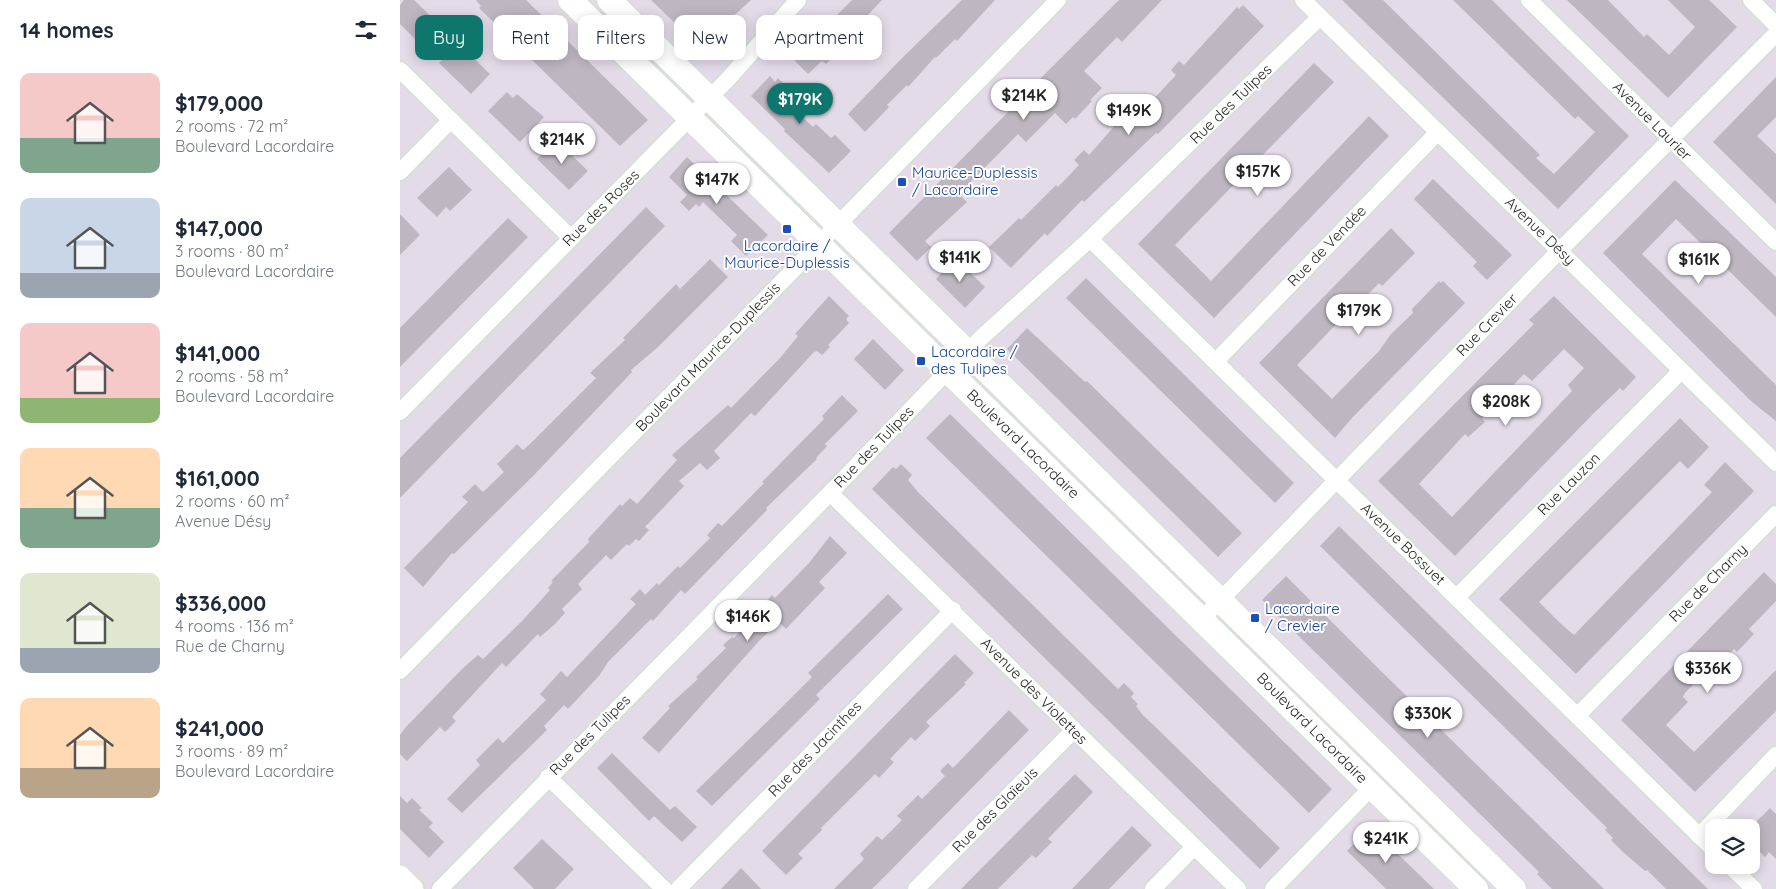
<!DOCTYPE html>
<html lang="en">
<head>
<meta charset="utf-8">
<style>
	:root { --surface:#fff; --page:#f6f6f7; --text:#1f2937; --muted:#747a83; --accent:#0f766e }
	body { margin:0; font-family:Quicksand,sans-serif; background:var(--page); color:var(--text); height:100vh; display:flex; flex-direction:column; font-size:19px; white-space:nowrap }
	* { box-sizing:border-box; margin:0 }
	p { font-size:16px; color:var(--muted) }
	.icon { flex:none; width:28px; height:28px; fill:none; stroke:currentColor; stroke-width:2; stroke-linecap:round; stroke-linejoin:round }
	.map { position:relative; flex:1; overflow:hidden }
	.sheet { display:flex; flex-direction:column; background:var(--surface); width:400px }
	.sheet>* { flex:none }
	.top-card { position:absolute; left:15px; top:15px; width:475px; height:45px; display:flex; gap:10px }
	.fabs { position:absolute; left:1305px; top:819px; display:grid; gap:10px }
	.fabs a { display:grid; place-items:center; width:55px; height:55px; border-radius:10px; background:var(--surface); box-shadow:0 2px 12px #0003; font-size:25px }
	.price { position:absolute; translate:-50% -42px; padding:0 11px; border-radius:18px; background:#fff; color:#222; font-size:16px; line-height:32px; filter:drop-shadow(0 1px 2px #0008) }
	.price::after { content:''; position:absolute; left:50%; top:30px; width:15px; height:11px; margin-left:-8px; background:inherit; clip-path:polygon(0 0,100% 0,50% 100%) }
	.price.current { background:var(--accent); color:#fff }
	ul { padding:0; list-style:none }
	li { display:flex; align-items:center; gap:15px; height:125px; padding:0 20px }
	li span { display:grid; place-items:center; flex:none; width:140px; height:100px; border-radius:10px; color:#555 }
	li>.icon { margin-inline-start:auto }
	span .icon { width:60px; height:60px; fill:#fffc; stroke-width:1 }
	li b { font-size:21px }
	h2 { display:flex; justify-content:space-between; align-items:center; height:60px; padding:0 20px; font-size:21px }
	.tag { padding:0 18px; border-radius:10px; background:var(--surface); box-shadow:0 2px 12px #0003; font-size:18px; line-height:45px }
	.tag.current { background:var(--accent); color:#fff }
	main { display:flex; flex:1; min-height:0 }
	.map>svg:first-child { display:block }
	.building { fill:#beb7c2; fill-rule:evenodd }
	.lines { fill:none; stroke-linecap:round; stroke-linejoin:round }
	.minor-casing { stroke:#d2e0d0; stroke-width:19 }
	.tertiary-casing { stroke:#d2e0d0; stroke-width:24 }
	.secondary-casing { stroke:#d2e0d0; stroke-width:26 }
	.minor { stroke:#fff; stroke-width:16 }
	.tertiary { stroke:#fff; stroke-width:21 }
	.secondary { stroke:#fff; stroke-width:24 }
	.transit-dot { fill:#1a4fb4; stroke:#fff; stroke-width:2 }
	.labels { text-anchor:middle; stroke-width:4; stroke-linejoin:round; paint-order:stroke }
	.street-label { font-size:15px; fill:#282828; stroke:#fff }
	.transit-label { font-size:15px; fill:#164399; stroke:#fff; text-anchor:start }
</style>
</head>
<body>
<main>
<section class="sheet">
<h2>14 homes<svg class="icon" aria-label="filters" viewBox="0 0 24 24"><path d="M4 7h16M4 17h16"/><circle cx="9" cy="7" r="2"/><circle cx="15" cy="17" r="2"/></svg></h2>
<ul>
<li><span style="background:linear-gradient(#f6c9c9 65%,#7fa58c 0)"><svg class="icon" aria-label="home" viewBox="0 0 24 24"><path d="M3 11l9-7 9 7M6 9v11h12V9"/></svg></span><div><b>$179,000</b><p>2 rooms · 72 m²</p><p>Boulevard Lacordaire</p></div></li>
<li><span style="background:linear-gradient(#c9d6e8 75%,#9aa5b1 0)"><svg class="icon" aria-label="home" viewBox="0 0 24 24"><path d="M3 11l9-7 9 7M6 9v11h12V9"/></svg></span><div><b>$147,000</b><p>3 rooms · 80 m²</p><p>Boulevard Lacordaire</p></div></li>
<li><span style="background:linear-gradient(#f6c9c9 75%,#8fb573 0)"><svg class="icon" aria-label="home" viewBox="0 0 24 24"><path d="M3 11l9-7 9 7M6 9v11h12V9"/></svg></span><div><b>$141,000</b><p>2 rooms · 58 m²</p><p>Boulevard Lacordaire</p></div></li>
<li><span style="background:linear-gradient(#ffd9b3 60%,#7fa58c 0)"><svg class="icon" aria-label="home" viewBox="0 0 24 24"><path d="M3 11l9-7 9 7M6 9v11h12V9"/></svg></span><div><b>$161,000</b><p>2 rooms · 60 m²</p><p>Avenue Désy</p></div></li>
<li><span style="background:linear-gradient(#dfe7d0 75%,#9aa5b1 0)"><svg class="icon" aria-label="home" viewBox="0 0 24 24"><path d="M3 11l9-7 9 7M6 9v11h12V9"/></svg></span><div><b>$336,000</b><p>4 rooms · 136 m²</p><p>Rue de Charny</p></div></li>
<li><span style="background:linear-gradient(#ffd9b3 70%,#b9a48a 0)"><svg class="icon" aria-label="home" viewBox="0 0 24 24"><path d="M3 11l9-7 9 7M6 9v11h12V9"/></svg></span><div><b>$241,000</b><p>3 rooms · 89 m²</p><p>Boulevard Lacordaire</p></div></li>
</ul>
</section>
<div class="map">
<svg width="1376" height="889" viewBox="0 0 1376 889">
	<rect width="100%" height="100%" fill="#e4dbe9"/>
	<g class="building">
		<polygon points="4,0 14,0 41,26 22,46 0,24 0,5"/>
		<polygon points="76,0 126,0 248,120 220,146 79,8 81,6"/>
		<polygon points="251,0 351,0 329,20 333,24 331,27 306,53"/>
		<polygon points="452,0 482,0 432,53 435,55 426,64 422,61 408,74 393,59"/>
		<polygon points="562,0 595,0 557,41 555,39 536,58 535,57 508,87 507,85 487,105 489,107 465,132 448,114 502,58"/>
		<polygon points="719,0 762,0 722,42 717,37 684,71 702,88 690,100 692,101 675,119 673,117 666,124 655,113 626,142 618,134 559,194 567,202 525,241 531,247 517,261 489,233 610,110 633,92 631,89 638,81"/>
		<polygon points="942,0 983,0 1140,155 1136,158 1154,174 1195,132 1178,116 1175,119 1053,0 1092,0 1229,136 1158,209"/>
		<polygon points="1167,0 1208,0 1244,37 1247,34 1269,55 1295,27 1268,0 1309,0 1337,27 1268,98"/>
		<polygon points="843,5 864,26 758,134 756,133 684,202 682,200 647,236 645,233 611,268 589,247 619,218 621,220 656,185 658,187 679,165 674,160 684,150 689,155 718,122 721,125 730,116 734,120 776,75 771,70 779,61 784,65 837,7 839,9"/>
		<polygon points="58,43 90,74 71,94 39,63"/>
		<polygon points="914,63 934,82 775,245 811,281 969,116 989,136 814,318 738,244"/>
		<polygon points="370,76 375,82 378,78 388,88 385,91 400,106 395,110 413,127 416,124 431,138 435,135 451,151 429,173 384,131 385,129 351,96"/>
		<polygon points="1376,77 1376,117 1357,136 1376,154 1376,204 1313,142"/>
		<polygon points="107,92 113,98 117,94 144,117 120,142 88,111"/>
		<polygon points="156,140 188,171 169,190 137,159"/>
		<polygon points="287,157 368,235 346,256 331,241 337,235 303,202 299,207 296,204 289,211 280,202 287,195 269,177"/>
		<polygon points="49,167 72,190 50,211 46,207 37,217 17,198"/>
		<polygon points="1033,179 1112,255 1087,280 1073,266 1077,262 1014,199"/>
		<polygon points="1275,180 1376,277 1376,317 1276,219 1242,254 1376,385 1376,421 1352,402 1203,253"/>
		<polygon points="246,207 265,226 0,498 0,458"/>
		<polygon points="0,214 20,235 0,255"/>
		<polygon points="108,218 128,237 0,367 0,328"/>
		<polygon points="991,228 1015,253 982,286 979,283 945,318 944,316 897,365 932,399 979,351 991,334 1013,313 1012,309 1039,281 1041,283 1043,281 1065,303 952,418 935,438 859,363"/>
		<polygon points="555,258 585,287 565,308 536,279"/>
		<polygon points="310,259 328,277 258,347 231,370 232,372 134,475 54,554 52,553 23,587 4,568 68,502 62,497 75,484 83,492 104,472 97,464 117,444 123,450 129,445 196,378 190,373 225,340 223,338 276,284 280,289"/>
		<polygon points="686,278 894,483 875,503 666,298"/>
		<polygon points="429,296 449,316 446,319 449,323 428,345 430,347 422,355 417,351 414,352 355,416 351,413 314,451 320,458 307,470 300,463 279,481 284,486 245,527 249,530 239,541 236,539 229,546 227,544 211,560 206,555 178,584 182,589 162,609 165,613 155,624 140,637 138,634 106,667 102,663 52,717 56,721 45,732 40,727 7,761 0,754 0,735 5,728 62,669 78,655 83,659 123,620 150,590 148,588 153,582 151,581 189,542 188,539 220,504 222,506 230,498 237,504 277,460 272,455 328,405 331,408 380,358 398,336 395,334"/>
		<path d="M1154,296L1236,377L1223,391L1220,388L1193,414L1055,556L978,481L1134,324L1129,320ZM1164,349L1184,368L1168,385L1172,391L1052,517L1019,484L1065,434L1068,437L1085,422L1082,418L1124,374L1132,381Z"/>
		<polygon points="627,328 685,382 687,381 842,533 818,557 607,349"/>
		<polygon points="473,339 504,370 485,390 454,359"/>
		<polygon points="442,395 458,411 425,444 427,446 416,458 417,459 366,508 367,510 285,594 281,590 253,621 251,619 208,662 199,676 168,709 164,705 144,726 147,730 62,813 47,799 80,765 76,760 98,738 103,743 146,700 140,694 161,671 167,677 204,638 236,604 230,599 240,589 245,595 257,583 259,585 278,566 280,568 310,538 307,535 318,523 322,526 364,483 362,482 424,419 422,416"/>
		<polygon points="550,414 932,789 909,813 526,438"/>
		<polygon points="1280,418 1309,447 1288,469 1280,461 1139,602 1160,623 1174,635 1312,492 1304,485 1325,462 1354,491 1176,674 1099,599"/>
		<polygon points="501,464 512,475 508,480 518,492 718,689 724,683 734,693 731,697 738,704 736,706 742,714 880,848 860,869 472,489 493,467 496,469"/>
		<polygon points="939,526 1117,701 1308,889 1266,889 1247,870 1245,871 1223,852 1211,840 1213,838 1205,830 1207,828 920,546"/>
		<polygon points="430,536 447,553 419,582 425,588 386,629 379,622 360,640 259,753 242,738 270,708 268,706 298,679 296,677 326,648 323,645 332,637 334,638 372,595 375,598 409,563"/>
		<polygon points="1364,572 1376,584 1376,601 1349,629 1354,634 1337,652 1334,649 1310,674 1306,671 1285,693 1283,697 1288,702 1266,725 1294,752 1376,670 1376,711 1295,792 1221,720"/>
		<polygon points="886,576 985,675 1204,889 1152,889 1137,874 1139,872 862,600"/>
		<polygon points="488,594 503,609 416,695 420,699 312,806 296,791 376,713 412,677 408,673"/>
		<polygon points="555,654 574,673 564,683 566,684 526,722 530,726 515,741 511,737 490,759 494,762 479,778 475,774 421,828 422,830 398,854 403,858 386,875 362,851"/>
		<polygon points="609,710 629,730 492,869 472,889 434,889 464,859 460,854 477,836 482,840 502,820 497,816 518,795 522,799 545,776 540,771 548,763 553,768"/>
		<polygon points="212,753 270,810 275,806 297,827 282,842 254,816 249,821 197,768"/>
		<polygon points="675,774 693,792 648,839 652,842 636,858 632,855 598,889 561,889"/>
		<polygon points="0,796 7,803 12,798 22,808 19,810 33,823 29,827 44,842 29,858 0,829"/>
		<polygon points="1370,808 1376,814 1376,859 1369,852 1365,857 1351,844 1351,827"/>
		<polygon points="732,826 752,845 709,889 672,889"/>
		<polygon points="970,827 1003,859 1034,889 986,889 972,875 947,851"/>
		<polygon points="142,839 174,869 155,889 134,889 113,868"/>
		<polygon points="341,868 361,889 321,889"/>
	</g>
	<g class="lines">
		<g class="minor-casing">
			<g id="minor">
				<polyline points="903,0 1376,463"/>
				<polyline points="1129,0 1376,242"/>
				<polyline points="1351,0 1376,25"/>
				<polyline points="0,70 171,238"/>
				<polyline points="0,172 51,120"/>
				<polyline points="690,239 1314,850"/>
				<polyline points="816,361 1038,132"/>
				<polyline points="0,412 328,79 398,0"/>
				<polyline points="430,493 838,889"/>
				<polyline points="1057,597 1281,371"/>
				<polyline points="802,619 1160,250 1376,34"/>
				<polyline points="0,671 658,0"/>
				<polyline points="1177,716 1376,514"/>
				<polyline points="148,777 264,889"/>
				<polyline points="1299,836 1376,755"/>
				<polyline points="1329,865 1354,889"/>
				<polyline points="40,889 430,493 538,381 582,337 690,239 920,17"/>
				<polyline points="278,889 553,610"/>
				<polyline points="516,889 674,730"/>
				<polyline points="753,889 794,847"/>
				<polyline points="873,889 972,787"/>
			</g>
		</g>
		<g class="tertiary-casing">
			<polyline id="tertiary" points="0,876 13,889"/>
		</g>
		<g class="secondary-casing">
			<g id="secondary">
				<polyline points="170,0 1076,889"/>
				<polyline points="209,0 1114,889"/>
			</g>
		</g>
		<use href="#minor" class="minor"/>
		<use href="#tertiary" class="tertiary"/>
		<use href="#secondary" class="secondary"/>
	</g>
	<g class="transit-dot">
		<rect x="497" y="177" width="10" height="10" rx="2.5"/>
		<rect x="382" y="224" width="10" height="10" rx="2.5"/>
		<rect x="516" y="356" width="10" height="10" rx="2.5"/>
		<rect x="850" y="613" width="10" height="10" rx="2.5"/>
	</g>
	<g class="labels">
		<g class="street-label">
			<text transform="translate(831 104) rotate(-44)" y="5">Rue des Tulipes</text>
			<text transform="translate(1252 121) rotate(45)" y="5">Avenue Laurier</text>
			<text transform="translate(201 208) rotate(-45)" y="5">Rue des Roses</text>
			<text transform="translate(1140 231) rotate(44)" y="5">Avenue Désy</text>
			<text transform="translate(927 246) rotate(-46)" y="5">Rue de Vendée</text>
			<text transform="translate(1087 325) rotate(-46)" y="5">Rue Crevier</text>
			<text transform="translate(308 357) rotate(-46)" y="5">Boulevard Maurice-Duplessis</text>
			<text transform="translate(623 444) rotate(44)" y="5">Boulevard Lacordaire</text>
			<text transform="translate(474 447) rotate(-46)" y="5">Rue des Tulipes</text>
			<text transform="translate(1169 484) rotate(-45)" y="5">Rue Lauzon</text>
			<text transform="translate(1003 544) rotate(44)" y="5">Avenue Bossuet</text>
			<text transform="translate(1308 583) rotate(-45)" y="5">Rue de Charny</text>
			<text transform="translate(634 691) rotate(45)" y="5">Avenue des Violettes</text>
			<text transform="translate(912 728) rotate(45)" y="5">Boulevard Lacordaire</text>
			<text transform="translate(190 735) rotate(-45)" y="5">Rue des Tulipes</text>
			<text transform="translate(415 749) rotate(-46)" y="5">Rue des Jacinthes</text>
			<text transform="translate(595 810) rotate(-45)" y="5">Rue des Glaïeuls</text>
		</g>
		<g class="transit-label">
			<text x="512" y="178">Maurice-Duplessis<tspan x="512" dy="17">/ Lacordaire</tspan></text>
			<text x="387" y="251" text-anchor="middle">Lacordaire /<tspan x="387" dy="17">Maurice-Duplessis</tspan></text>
			<text x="531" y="357">Lacordaire /<tspan x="531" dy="17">des Tulipes</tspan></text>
			<text x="865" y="614">Lacordaire<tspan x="865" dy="17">/ Crevier</tspan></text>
		</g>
	</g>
</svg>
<div class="fabs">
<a><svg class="icon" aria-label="layers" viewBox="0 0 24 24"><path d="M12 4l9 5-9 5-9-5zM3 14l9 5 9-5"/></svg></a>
</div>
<b class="price" style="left:624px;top:121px">$214K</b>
<b class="price current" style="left:400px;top:125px">$179K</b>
<b class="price" style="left:729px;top:136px">$149K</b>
<b class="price" style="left:162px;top:165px">$214K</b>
<b class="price" style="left:858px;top:197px">$157K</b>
<b class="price" style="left:317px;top:205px">$147K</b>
<b class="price" style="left:560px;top:283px">$141K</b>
<b class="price" style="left:1299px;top:285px">$161K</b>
<b class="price" style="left:959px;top:336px">$179K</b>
<b class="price" style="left:1106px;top:427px">$208K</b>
<b class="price" style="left:348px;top:642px">$146K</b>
<b class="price" style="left:1308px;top:694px">$336K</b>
<b class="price" style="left:1028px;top:739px">$330K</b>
<b class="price" style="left:986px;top:864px">$241K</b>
<div class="top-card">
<a class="tag current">Buy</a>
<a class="tag">Rent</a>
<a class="tag">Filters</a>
<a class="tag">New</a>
<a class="tag">Apartment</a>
</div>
</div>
</main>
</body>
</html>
